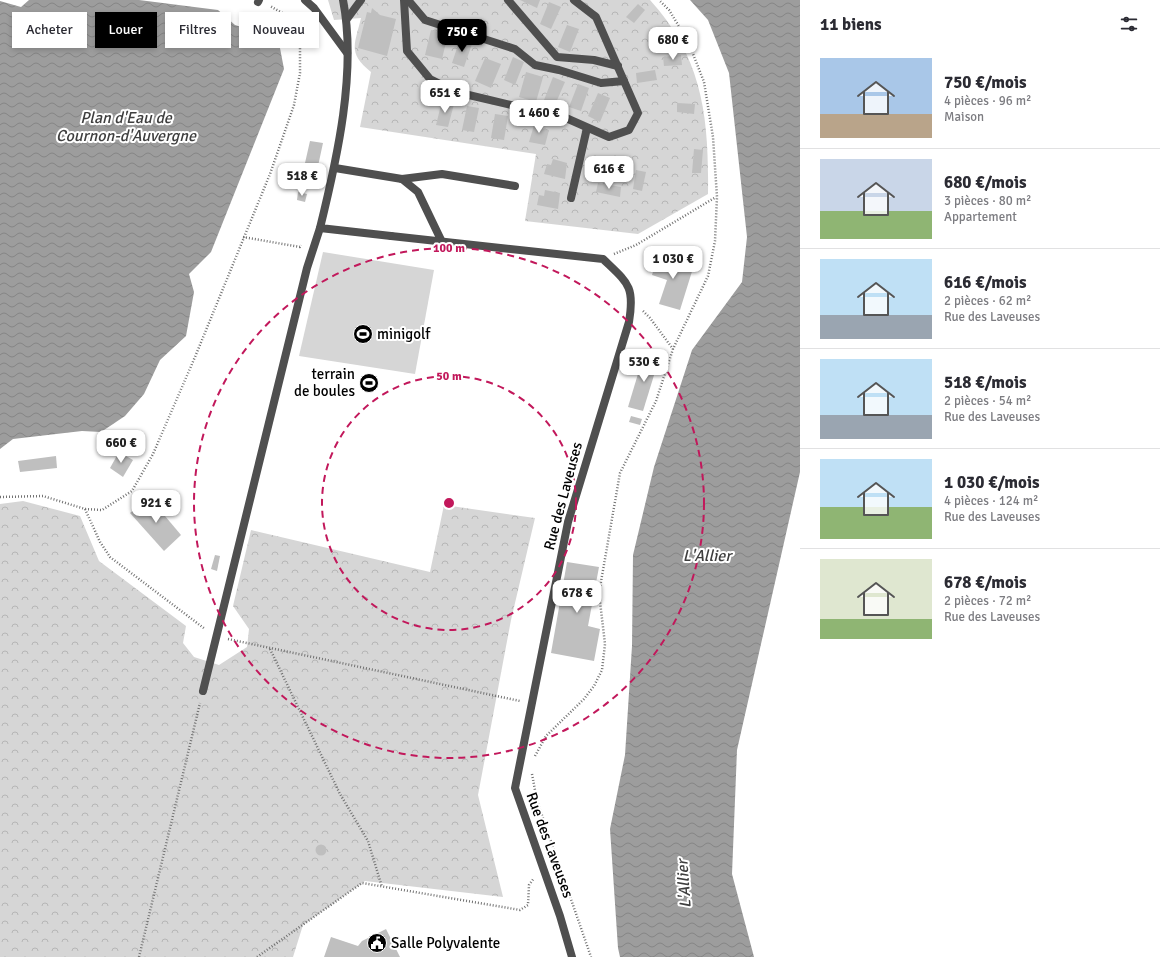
<!DOCTYPE html>
<html lang="fr">
<head>
<meta charset="utf-8">
<style>
	:root { --surface:#fff; --page:#f2f2f3; --text:#2b2b33; --muted:#7c7c81; --line:#e1e1e2; --accent:#000 }
	body { margin:0; font-family:Signika,sans-serif; background:var(--page); color:var(--text); height:100vh; display:flex; flex-direction:column; font-size:15px; white-space:nowrap }
	* { box-sizing:border-box; margin:0 }
	p { font-size:13px; color:var(--muted) }
	.icon { flex:none; width:22px; height:22px; fill:none; stroke:currentColor; stroke-width:2; stroke-linecap:round; stroke-linejoin:round }
	.map { position:relative; flex:1; overflow:hidden }
	.drawer { display:flex; flex-direction:column; background:var(--surface); width:360px }
	.drawer>* { flex:none }
	.top-card { position:absolute; left:12px; top:12px; width:380px; height:36px; display:flex; gap:8px }
	.price { position:absolute; translate:-50% -34px; padding:0 9px; border-radius:8px; background:#fff; color:#222; font-size:13px; line-height:26px; filter:drop-shadow(0 1px 2px #0008) }
	.price::after { content:''; position:absolute; left:50%; top:24px; width:12px; height:9px; margin-left:-6px; background:inherit; clip-path:polygon(0 0,100% 0,50% 100%) }
	.price.active { background:var(--accent); color:#fff }
	ul { padding:0; list-style:none }
	li { display:flex; align-items:center; gap:12px; height:100px; padding:0 20px }
	li+li { border-top:1px solid var(--line) }
	li span { display:grid; place-items:center; flex:none; width:112px; height:80px; border-radius:0px; color:#555 }
	li>.icon { margin-inline-start:auto }
	span .icon { width:48px; height:48px; fill:#fffc; stroke-width:1 }
	li b { font-size:17px }
	h2 { display:flex; justify-content:space-between; align-items:center; height:48px; padding:0 20px; font-size:17px }
	.tag { padding:0 14px; border-radius:0px; background:var(--surface); box-shadow:0 2px 6px #0003; font-size:14px; line-height:36px }
	.tag.active { background:var(--accent); color:#fff }
	main { display:flex; flex:1; min-height:0 }
	.map>svg:first-child { display:block }
	.green { fill:#d6d6d6 }
	.forest { fill:url(#forest-crowns) }
	.water { fill:url(#water-waves) }
	.building { fill:#bfbfbf }
	.lines { fill:none; stroke-linecap:round; stroke-linejoin:round }
	.path { stroke:#717171; stroke-width:2.5; stroke-dasharray:1 2; stroke-linecap:butt }
	.service { stroke:#4f4f4f; stroke-width:8 }
	.minor { stroke:#4f4f4f; stroke-width:8 }
	.ring { fill:none; stroke:#c2185b; stroke-width:2; stroke-dasharray:7 5 }
	.labels { text-anchor:middle; stroke-width:4; stroke-linejoin:round; paint-order:stroke }
	.poi-label { font-size:15px; fill:#000; stroke:#fff; text-anchor:start }
	.street-label { font-size:15px; fill:#000; stroke:#fff }
	.water-label { font-size:16px; font-style:italic; fill:#3e3e3e; stroke:#fff }
	.centre { fill:#c2185b; stroke:#fff; stroke-width:2 }
	.ring-label { font-size:12px; text-anchor:middle; font-weight:bold; fill:#c2185b; stroke:#fff; stroke-width:4; stroke-linejoin:round; paint-order:stroke }
</style>
</head>
<body>
<main>
<div class="map">
<svg width="800" height="957" viewBox="0 0 800 957">
	<defs>
		<pattern id="forest-crowns" width="20" height="18" patternUnits="userSpaceOnUse"><rect width="20" height="18" fill="#d6d6d6"/><path d="M2 6a3 3 0 1 1 6 0M12 15a3 3 0 1 1 6 0" fill="none" stroke="#b6b6b6"/></pattern>
		<pattern id="water-waves" width="16" height="10" patternUnits="userSpaceOnUse"><rect width="16" height="10" fill="#9d9d9d"/><path d="M0 5q4-4 8 0t8 0" fill="none" stroke="#858585"/></pattern>
	</defs>
	<rect width="100%" height="100%" fill="#fff"/>
	<polygon class="green" points="323,252 434,270 415,374 299,356"/>
	<g class="forest">
		<path d="M328,0H650C703,58 709,118 708,194L638,234L525,221L536,154L360,127L371,72C347,53 355,44 361,18L334,20Z"/>
		<polygon points="23,501 80,516 99,561 186,626 183,643 194,657 219,665 247,647 249,629 233,606 251,530 430,572 444,505 535,518 511,620 478,795 503,897 365,881 303,925 293,957 0,957 0,504"/>
	</g>
	<g class="water">
		<polygon points="29,0 139,0 218,10 235,25 267,35 280,48 284,69 211,252 189,274 194,292 186,336 160,360 144,394 125,416 101,432 82,431 13,439 0,449 0,1 21,7"/>
		<polygon points="690,0 800,0 800,472 737,750 732,874 754,957 620,957 618,948 610,829 625,755 632,646 633,555 654,467 692,350 742,282 747,237 729,73 708,20"/>
	</g>
	<g class="building">
		<polygon points="520,0 540,0 537,8"/>
		<polygon points="549,2 561,7 551,29 540,24"/>
		<polygon points="638,4 645,10 634,23 626,17"/>
		<polygon points="372,8 380,15 396,19 387,56 358,48 367,12 371,13"/>
		<polygon points="567,25 579,29 570,52 558,47"/>
		<polygon points="431,30 448,34 442,59 425,55"/>
		<polygon points="460,39 472,44 464,67 452,63"/>
		<polygon points="681,55 682,65 664,66 663,57"/>
		<polygon points="513,57 524,62 515,85 504,80"/>
		<polygon points="485,58 501,64 491,88 475,81"/>
		<polygon points="655,70 657,80 637,83 636,73"/>
		<polygon points="526,72 543,77 536,102 519,97"/>
		<polygon points="553,77 565,82 555,105 544,100"/>
		<polygon points="578,84 589,88 581,111 569,107"/>
		<polygon points="598,93 610,98 600,122 588,116"/>
		<polygon points="442,101 454,104 448,127 436,125"/>
		<polygon points="677,103 695,104 694,114 677,112"/>
		<polygon points="467,106 479,108 474,132 462,130"/>
		<polygon points="495,114 508,116 504,140 491,138"/>
		<polygon points="535,122 544,124 543,129 549,130 545,145 529,142"/>
		<polygon points="310,141 323,143 315,180 310,178 309,186 300,185"/>
		<polygon points="694,149 703,150 701,173 692,173"/>
		<polygon points="604,156 624,159 622,168 603,166"/>
		<polygon points="553,159 567,163 565,179 544,174 547,164 551,165"/>
		<polygon points="636,170 646,172 642,191 633,189"/>
		<polygon points="598,183 621,187 620,197 596,192"/>
		<polygon points="545,190 560,193 558,209 537,205 539,195 544,196"/>
		<polygon points="298,192 307,194 305,202 297,200"/>
		<polygon points="658,255 694,265 680,310 659,304 667,280 652,275"/>
		<polygon points="644,354 659,359 643,411 628,407"/>
		<polygon points="631,416 642,419 640,425 629,422"/>
		<polygon points="119,452 133,460 123,477 110,468"/>
		<polygon points="56,456 57,468 20,472 18,461"/>
		<polygon points="149,497 181,535 164,551 130,513"/>
		<polygon points="215,555 220,556 217,571 211,569"/>
		<polygon points="567,562 599,567 588,626 600,629 594,661 551,653"/>
		<circle cx="321" cy="850" r="5.5"/>
		<polygon points="386,929 400,957 324,957 331,937 358,946 362,941"/>
	</g>
	<g class="lines">
		<g class="path">
			<polyline points="243,237 300,247 301,245"/>
			<polyline points="614,254 636,245 716,197"/>
			<polyline points="643,311 650,318 673,349"/>
			<polyline points="0,497 43,496 85,509 102,510 132,491 153,454 195,357 270,174 294,105 300,73 300,43 289,17 270,6"/>
			<polyline points="85,509 100,542 110,557 205,629"/>
			<polyline points="228,639 520,701"/>
			<polyline points="270,649 340,794 368,841 382,887"/>
			<polyline points="535,756 546,736 584,699 594,686 602,670 605,644 599,593 620,473 656,401 673,349 708,276 715,241 717,197 713,137 704,82 688,41 669,10 659,0"/>
			<polyline points="532,774 537,801 591,957"/>
			<polyline points="139,957 200,703"/>
			<polyline points="257,957 362,883 520,910 528,905 529,885 534,878"/>
		</g>
		<g class="service">
			<polyline points="305,0 314,8 347,53"/>
			<path d="M343,0C357,71 337,159 320,228L391,236"/>
			<polyline points="404,0 407,51 430,79 456,92 566,118 609,137 629,130 638,113 596,17 574,0"/>
			<polyline points="408,0 425,20 515,49 535,65 559,70 601,83 624,81"/>
			<polyline points="508,0 557,57 594,60 618,66"/>
			<polyline points="258,2 259,0"/>
			<polyline points="347,19 361,0"/>
			<polyline points="335,168 402,179 418,192 442,242"/>
			<polyline points="402,179 442,174 515,186"/>
			<polyline points="571,198 587,128"/>
		</g>
		<g class="minor">
			<path d="M391,236L603,259C628,283 635,286 629,322L568,522L515,788L560,916L572,957"/>
			<polyline points="203,691 307,268 320,228"/>
		</g>
	</g>
	<g class="ring">
		<circle cx="449" cy="503" r="127"/>
		<circle cx="449" cy="503" r="255"/>
	</g>
	<defs>
		<g id="stadium-disc" transform="scale(1)"><circle r="9.5" fill="#000" stroke="#fff"/><path d="M0-5a6.5 5 0 1 0 0 10a6.5 5 0 1 0 0-10ZM-3.5-1.8h7v3.6h-7Z" fill="#fff"/></g>
		<g id="civic-disc" transform="scale(1)"><circle r="9.5" fill="#000" stroke="#fff"/><path d="M-.6-6.5H3V-4.5H.6V-3L4-1V1h2V6H-6V1h2V-1L-.6-3ZM-1.2 2.5V6h2.4V2.5Z" fill="#fff"/></g>
	</defs>
	<g fill-rule="evenodd">
		<use href="#stadium-disc" x="363" y="334"/>
		<use href="#stadium-disc" x="369" y="383"/>
		<use href="#civic-disc" x="377" y="943"/>
	</g>
	<g class="labels">
		<g class="poi-label">
			<text x="377" y="339">minigolf</text>
			<text x="355" y="379" text-anchor="end">terrain<tspan x="355" dy="17">de boules</tspan></text>
			<text x="391" y="948">Salle Polyvalente</text>
		</g>
		<g class="street-label">
			<text transform="translate(563 496) rotate(-75)" y="5">Rue des Laveuses</text>
			<text transform="translate(550 845) rotate(70)" y="5">Rue des Laveuses</text>
		</g>
		<g class="water-label">
			<text x="126" y="123">Plan d'Eau de<tspan x="126" dy="18">Cournon-d'Auvergne</tspan></text>
			<text x="707" y="561">L'Allier</text>
			<text transform="translate(683 884) rotate(-94)" y="6">L'Allier</text>
		</g>
	</g>
	<circle cx="449" cy="503" r="6" class="centre"/>
	<g class="ring-label">
		<text x="449" y="252">100 m</text>
		<text x="449" y="380">50 m</text>
	</g>
</svg>
<b class="price active" style="left:462px;top:53px">750 €</b>
<b class="price" style="left:673px;top:61px">680 €</b>
<b class="price" style="left:445px;top:114px">651 €</b>
<b class="price" style="left:539px;top:134px">1 460 €</b>
<b class="price" style="left:609px;top:190px">616 €</b>
<b class="price" style="left:302px;top:197px">518 €</b>
<b class="price" style="left:673px;top:280px">1 030 €</b>
<b class="price" style="left:644px;top:383px">530 €</b>
<b class="price" style="left:121px;top:464px">660 €</b>
<b class="price" style="left:156px;top:524px">921 €</b>
<b class="price" style="left:577px;top:614px">678 €</b>
<div class="top-card">
<a class="tag">Acheter</a>
<a class="tag active">Louer</a>
<a class="tag">Filtres</a>
<a class="tag">Nouveau</a>
</div>
</div>
<section class="drawer">
<h2>11 biens<svg class="icon" aria-label="filters" viewBox="0 0 24 24"><path d="M4 7h16M4 17h16"/><circle cx="9" cy="7" r="2"/><circle cx="15" cy="17" r="2"/></svg></h2>
<ul>
<li><span style="background:linear-gradient(#a9c7e8 70%,#b9a48a 0)"><svg class="icon" aria-label="home" viewBox="0 0 24 24"><path d="M3 11l9-7 9 7M6 9v11h12V9"/></svg></span><div><b>750 €/mois</b><p>4 pièces · 96 m²</p><p>Maison</p></div></li>
<li><span style="background:linear-gradient(#c9d6e8 65%,#8fb573 0)"><svg class="icon" aria-label="home" viewBox="0 0 24 24"><path d="M3 11l9-7 9 7M6 9v11h12V9"/></svg></span><div><b>680 €/mois</b><p>3 pièces · 80 m²</p><p>Appartement</p></div></li>
<li><span style="background:linear-gradient(#bfe0f5 70%,#9aa5b1 0)"><svg class="icon" aria-label="home" viewBox="0 0 24 24"><path d="M3 11l9-7 9 7M6 9v11h12V9"/></svg></span><div><b>616 €/mois</b><p>2 pièces · 62 m²</p><p>Rue des Laveuses</p></div></li>
<li><span style="background:linear-gradient(#bfe0f5 70%,#9aa5b1 0)"><svg class="icon" aria-label="home" viewBox="0 0 24 24"><path d="M3 11l9-7 9 7M6 9v11h12V9"/></svg></span><div><b>518 €/mois</b><p>2 pièces · 54 m²</p><p>Rue des Laveuses</p></div></li>
<li><span style="background:linear-gradient(#bfe0f5 60%,#8fb573 0)"><svg class="icon" aria-label="home" viewBox="0 0 24 24"><path d="M3 11l9-7 9 7M6 9v11h12V9"/></svg></span><div><b>1 030 €/mois</b><p>4 pièces · 124 m²</p><p>Rue des Laveuses</p></div></li>
<li><span style="background:linear-gradient(#dfe7d0 75%,#8fb573 0)"><svg class="icon" aria-label="home" viewBox="0 0 24 24"><path d="M3 11l9-7 9 7M6 9v11h12V9"/></svg></span><div><b>678 €/mois</b><p>2 pièces · 72 m²</p><p>Rue des Laveuses</p></div></li>
</ul>
</section>
</main>
</body>
</html>
